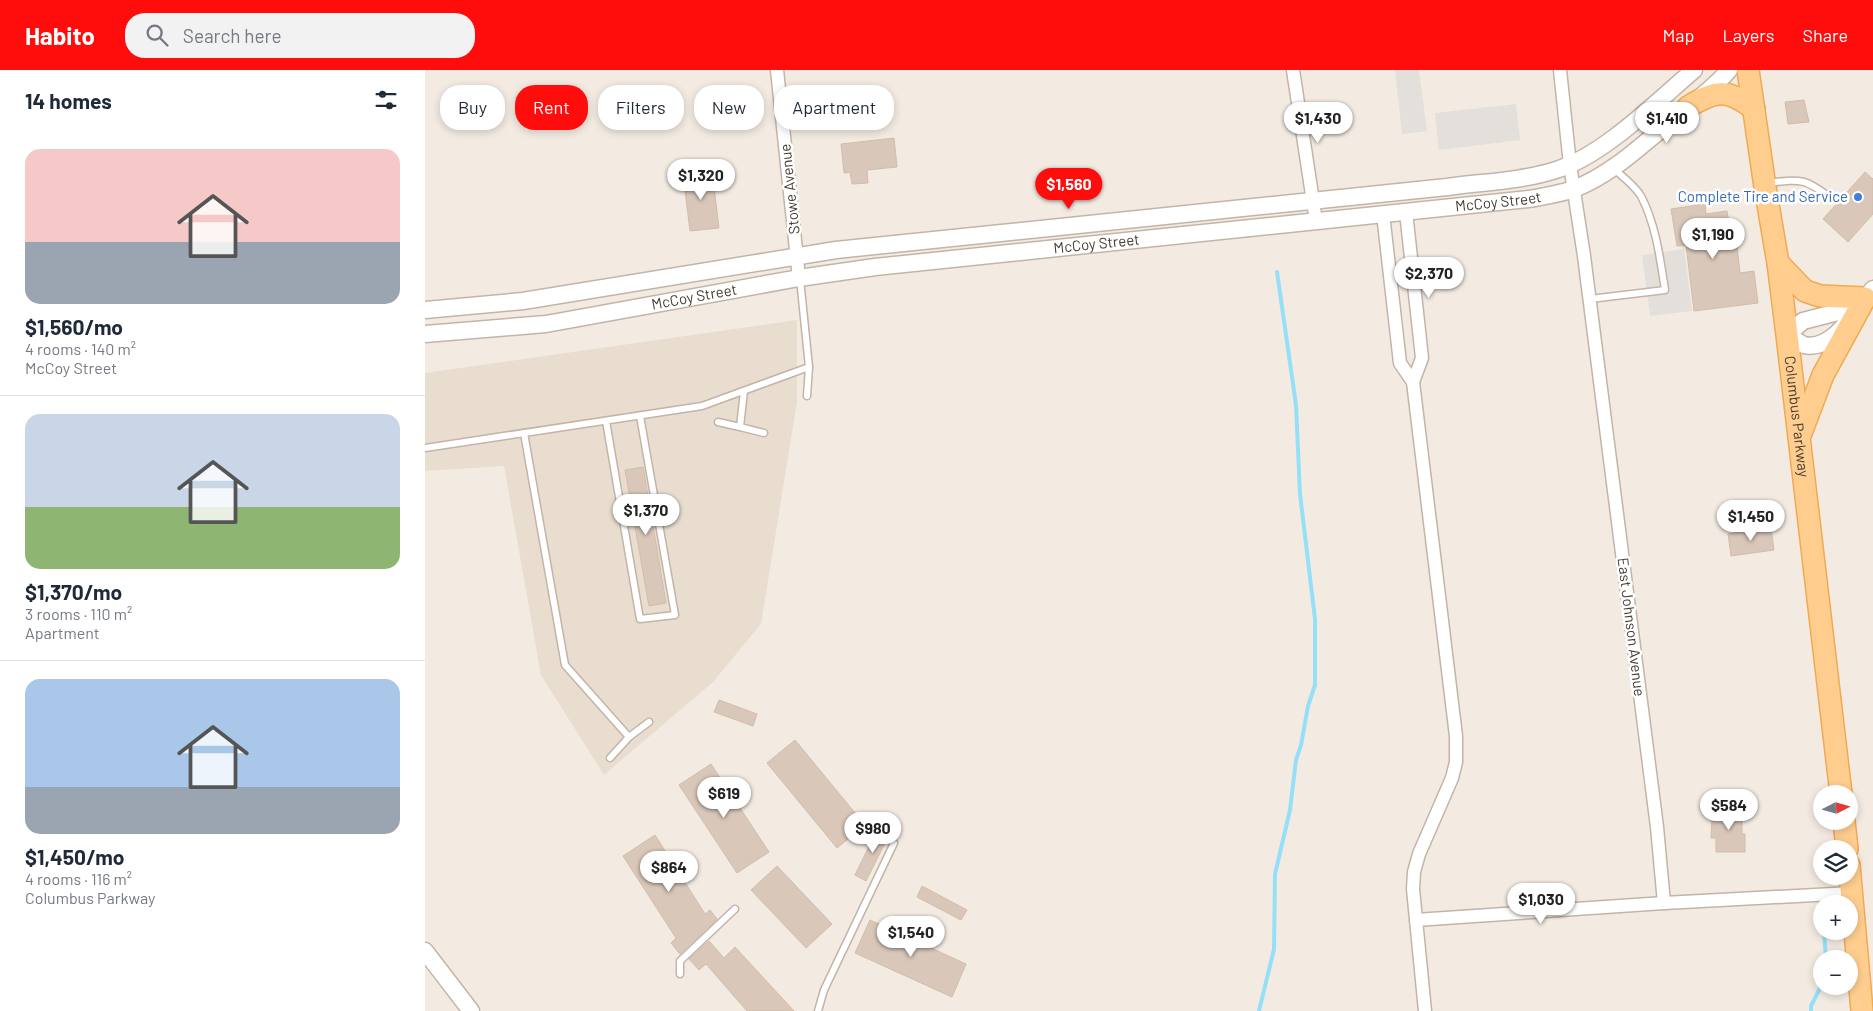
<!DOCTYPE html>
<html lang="en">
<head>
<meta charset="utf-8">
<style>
	:root { --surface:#fff; --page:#f2f2f3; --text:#1f2937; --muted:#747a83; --line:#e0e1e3; --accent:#ff0d0d }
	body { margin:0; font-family:Barlow,sans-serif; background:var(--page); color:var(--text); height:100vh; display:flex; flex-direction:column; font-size:19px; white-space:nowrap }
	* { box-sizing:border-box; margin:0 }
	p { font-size:16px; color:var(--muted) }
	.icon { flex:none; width:28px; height:28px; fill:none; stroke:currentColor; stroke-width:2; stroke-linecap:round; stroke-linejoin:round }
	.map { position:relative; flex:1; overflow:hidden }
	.sheet { display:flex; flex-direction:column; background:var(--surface); width:425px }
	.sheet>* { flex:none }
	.guide { position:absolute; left:15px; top:15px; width:475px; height:45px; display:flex; gap:10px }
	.needle { width:32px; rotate:84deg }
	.buttons { position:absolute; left:1388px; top:715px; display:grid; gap:10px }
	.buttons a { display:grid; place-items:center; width:45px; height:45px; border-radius:50%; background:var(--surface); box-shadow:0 2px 8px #0003; font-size:25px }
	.price { position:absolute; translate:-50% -42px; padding:0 11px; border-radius:18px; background:#fff; color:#222; font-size:16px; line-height:32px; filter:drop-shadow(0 1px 2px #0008) }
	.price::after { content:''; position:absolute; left:50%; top:30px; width:15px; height:11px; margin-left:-8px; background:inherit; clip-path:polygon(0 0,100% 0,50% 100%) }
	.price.active { background:var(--accent); color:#fff }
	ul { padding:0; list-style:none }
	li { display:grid; align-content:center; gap:10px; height:265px; padding:0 25px }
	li+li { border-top:1px solid var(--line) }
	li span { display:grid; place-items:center; height:155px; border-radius:15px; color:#555 }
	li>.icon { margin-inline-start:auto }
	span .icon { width:90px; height:90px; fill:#fffc; stroke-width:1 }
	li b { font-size:21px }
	h2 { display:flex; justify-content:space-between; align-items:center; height:60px; padding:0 25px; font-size:21px }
	.pill { padding:0 18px; border-radius:20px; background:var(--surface); box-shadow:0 2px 8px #0003; font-size:18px; line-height:45px }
	.pill.active { background:var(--accent); color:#fff }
	header { display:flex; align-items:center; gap:30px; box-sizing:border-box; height:70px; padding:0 25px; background:var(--accent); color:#fff }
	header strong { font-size:24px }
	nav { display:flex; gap:28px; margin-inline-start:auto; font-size:18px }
	.search { width:350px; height:45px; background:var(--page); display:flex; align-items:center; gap:12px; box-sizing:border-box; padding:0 18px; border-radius:20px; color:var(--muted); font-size:19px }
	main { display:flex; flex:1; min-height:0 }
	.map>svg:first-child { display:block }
	.residential { fill:#e8ddcf }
	.parking { fill:#e3dfdb }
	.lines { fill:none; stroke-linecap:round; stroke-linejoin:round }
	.stream { stroke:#96dff8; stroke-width:4 }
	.building { fill:#d9c8b9; stroke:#d2bca9 }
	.service-casing { stroke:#c2b5a7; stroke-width:9 }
	.minor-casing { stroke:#c2b5a7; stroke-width:15 }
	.tertiary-casing { stroke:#c2b5a7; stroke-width:19 }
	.primary-casing { stroke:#f1a952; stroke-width:24 }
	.service { stroke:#fff; stroke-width:6 }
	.minor { stroke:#fff; stroke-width:12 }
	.tertiary { stroke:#fff; stroke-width:16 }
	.primary { stroke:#ffce8f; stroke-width:21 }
	.shop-dot { fill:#3f7fe0; stroke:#fff; stroke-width:2 }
	.labels { text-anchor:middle; stroke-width:5; stroke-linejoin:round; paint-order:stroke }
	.street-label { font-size:15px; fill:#453b32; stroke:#fff }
	.shop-label { font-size:15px; fill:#366cbe; stroke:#fff; text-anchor:end }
</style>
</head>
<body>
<header>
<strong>Habito</strong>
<div class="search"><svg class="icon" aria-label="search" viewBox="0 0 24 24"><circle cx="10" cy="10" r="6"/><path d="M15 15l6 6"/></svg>Search here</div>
<nav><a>Map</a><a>Layers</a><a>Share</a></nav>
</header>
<main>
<section class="sheet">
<h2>14 homes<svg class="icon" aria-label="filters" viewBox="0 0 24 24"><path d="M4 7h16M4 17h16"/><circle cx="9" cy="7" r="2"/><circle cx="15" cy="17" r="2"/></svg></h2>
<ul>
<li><span style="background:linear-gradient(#f6c9c9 60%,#9aa5b1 0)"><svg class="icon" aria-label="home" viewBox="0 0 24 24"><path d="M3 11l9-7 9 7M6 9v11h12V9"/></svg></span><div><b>$1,560/mo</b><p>4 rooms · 140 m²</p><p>McCoy Street</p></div></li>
<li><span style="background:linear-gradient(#c9d6e8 60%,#8fb573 0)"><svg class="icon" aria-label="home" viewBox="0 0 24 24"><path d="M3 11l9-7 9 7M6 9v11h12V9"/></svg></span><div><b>$1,370/mo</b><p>3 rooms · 110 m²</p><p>Apartment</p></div></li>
<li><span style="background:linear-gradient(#a9c7e8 70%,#9aa5b1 0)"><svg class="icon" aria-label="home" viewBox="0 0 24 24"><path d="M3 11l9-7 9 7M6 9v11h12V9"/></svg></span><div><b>$1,450/mo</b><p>4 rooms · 116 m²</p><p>Columbus Parkway</p></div></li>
</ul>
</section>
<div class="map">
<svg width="1448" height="941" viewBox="0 0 1448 941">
	<rect width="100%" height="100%" fill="#f3ebe2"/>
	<polygon class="residential" points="372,250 372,332 336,554 288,612 179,705 116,605 79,396 0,401 0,303"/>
	<g class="parking">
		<polygon points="970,0 994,0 1002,61 977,64"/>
		<polygon points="1091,34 1095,70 1014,80 1010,43"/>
		<polygon points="1259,179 1267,241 1225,246 1217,185"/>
	</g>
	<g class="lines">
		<g class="stream">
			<polyline points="1399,861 1401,889"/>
			<polyline points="834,941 849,879 850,804 865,740 871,690 876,675 883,636 890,615 890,549 875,424 871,335 852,202"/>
			<polyline points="1386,941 1386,936 1396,916"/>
		</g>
	</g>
	<g class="building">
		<polygon points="1379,30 1384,52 1363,54 1360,32"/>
		<polygon points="469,68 472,97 442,100 443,113 427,114 425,102 419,103 416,74"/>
		<polygon points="287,100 294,158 265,161 258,104"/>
		<polygon points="1440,102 1448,109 1448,144 1423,172 1398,149"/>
		<polygon points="1280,134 1281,144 1302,141 1308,176 1312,175 1315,203 1329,201 1333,233 1269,241 1261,175 1252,176 1246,139"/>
		<polygon points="218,397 241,533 224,536 200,400"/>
		<polygon points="1346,458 1349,480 1306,486 1303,464"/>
		<polygon points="294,630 332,644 328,656 289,642"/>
		<polygon points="370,670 440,755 412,778 342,693"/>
		<polygon points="286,694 344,782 312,803 254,715"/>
		<polygon points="1296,736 1317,737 1317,764 1320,764 1320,782 1291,782 1291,768 1286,768 1287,748 1296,748"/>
		<polygon points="454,756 465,763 441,811 430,805"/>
		<polygon points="230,765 280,844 285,840 292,849 255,884 246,873 251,868 198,786"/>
		<polygon points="352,796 407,854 381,878 326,820"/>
		<polygon points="497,816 542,840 536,850 492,827"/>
		<polygon points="445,850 541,894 527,927 430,883"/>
		<polygon points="284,871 299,888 310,877 369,941 322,941 281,894 274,900 264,889"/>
	</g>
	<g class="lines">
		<g class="service-casing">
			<g id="service">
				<path d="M1343,113C1376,109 1380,108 1407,129"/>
				<path d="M1165,229L1240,220C1235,188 1231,155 1216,126C1210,116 1198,107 1189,99"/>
				<polyline points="319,321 315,357 339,363"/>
				<polyline points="382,326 384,297"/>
				<polyline points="181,351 215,549 250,545 215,346"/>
				<polyline points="293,352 315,357"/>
				<polyline points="99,363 140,595 204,667 224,652"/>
				<polyline points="0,378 277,336 384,297 375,209"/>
				<polyline points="185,688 204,667"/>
				<polyline points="255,904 255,891 310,839"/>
				<polyline points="393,941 399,920 469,773"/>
			</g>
		</g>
		<g class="minor-casing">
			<g id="minor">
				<polyline points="352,0 374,208"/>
				<polyline points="868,0 891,151"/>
				<polyline points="1135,0 1145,95 1159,186 1232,757 1239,833 1427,823"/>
				<polyline points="981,142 997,288 988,312"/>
				<polyline points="958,144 975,293 988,312 1031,666 1031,692 1027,708 994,784 989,802 988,819 1000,941"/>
				<polyline points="991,850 1239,833"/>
			</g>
		</g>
		<g class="tertiary-casing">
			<g id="tertiary">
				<path d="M1440,228L1413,242L1378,251L1362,265C1368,268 1374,273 1379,275C1409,282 1431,238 1448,219"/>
				<path d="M0,240L98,231L411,180L1022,117C1058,112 1097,111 1131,100C1179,85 1231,32 1269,0"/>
				<path id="s1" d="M0,264L121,254L374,208L450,197L1104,129C1119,126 1135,124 1149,119C1188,104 1220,72 1252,46C1269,32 1290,17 1304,0"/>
				<polyline points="0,881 46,941"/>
			</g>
		</g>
		<g class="primary-casing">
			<g id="primary">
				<path id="s2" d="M1323,0L1340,117L1353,193L1362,265L1416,724"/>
				<path d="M1263,37C1291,20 1302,18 1329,39"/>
				<polyline points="1353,193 1380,221 1395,226 1440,228 1398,305 1376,363"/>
				<polyline points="1419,751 1422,779"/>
				<polyline points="1424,795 1437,941"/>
			</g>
		</g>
		<use href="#service" class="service"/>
		<use href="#minor" class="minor"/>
		<use href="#tertiary" class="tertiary"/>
		<use href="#primary" class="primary"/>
	</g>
	<circle class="shop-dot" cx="1433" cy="127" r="5"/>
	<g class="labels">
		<g class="street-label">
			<text transform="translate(365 119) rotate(-96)" y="5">Stowe Avenue</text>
			<text dy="5" stroke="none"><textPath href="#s1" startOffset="1082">McCoy Street</textPath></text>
			<text dy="5" stroke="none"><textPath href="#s1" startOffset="678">McCoy Street</textPath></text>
			<text dy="5" stroke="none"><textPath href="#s1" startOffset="272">McCoy Street</textPath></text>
			<text dy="5" stroke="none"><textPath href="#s2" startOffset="350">Columbus Parkway</textPath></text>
			<text transform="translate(1206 557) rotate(83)" y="5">East Johnson Avenue</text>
		</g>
		<g class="shop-label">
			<text x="1423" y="132">Complete Tire and Service</text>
		</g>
	</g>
</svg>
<div class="buttons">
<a><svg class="needle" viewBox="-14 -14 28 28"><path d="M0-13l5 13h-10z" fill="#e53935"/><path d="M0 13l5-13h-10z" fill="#747a83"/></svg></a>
<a><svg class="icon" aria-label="layers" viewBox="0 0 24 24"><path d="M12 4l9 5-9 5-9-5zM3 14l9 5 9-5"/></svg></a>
<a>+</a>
<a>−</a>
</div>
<b class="price" style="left:893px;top:74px">$1,430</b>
<b class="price" style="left:1242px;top:74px">$1,410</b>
<b class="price" style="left:276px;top:131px">$1,320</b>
<b class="price active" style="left:644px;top:140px">$1,560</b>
<b class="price" style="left:1288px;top:190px">$1,190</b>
<b class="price" style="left:1004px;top:229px">$2,370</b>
<b class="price" style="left:221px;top:466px">$1,370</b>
<b class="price" style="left:1326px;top:472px">$1,450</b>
<b class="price" style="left:299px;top:749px">$619</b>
<b class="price" style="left:1304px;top:761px">$584</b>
<b class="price" style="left:448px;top:784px">$980</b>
<b class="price" style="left:244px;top:823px">$864</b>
<b class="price" style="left:1116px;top:855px">$1,030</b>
<b class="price" style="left:486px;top:888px">$1,540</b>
<div class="guide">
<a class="pill">Buy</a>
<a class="pill active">Rent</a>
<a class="pill">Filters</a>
<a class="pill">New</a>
<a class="pill">Apartment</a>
</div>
</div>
</main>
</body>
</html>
